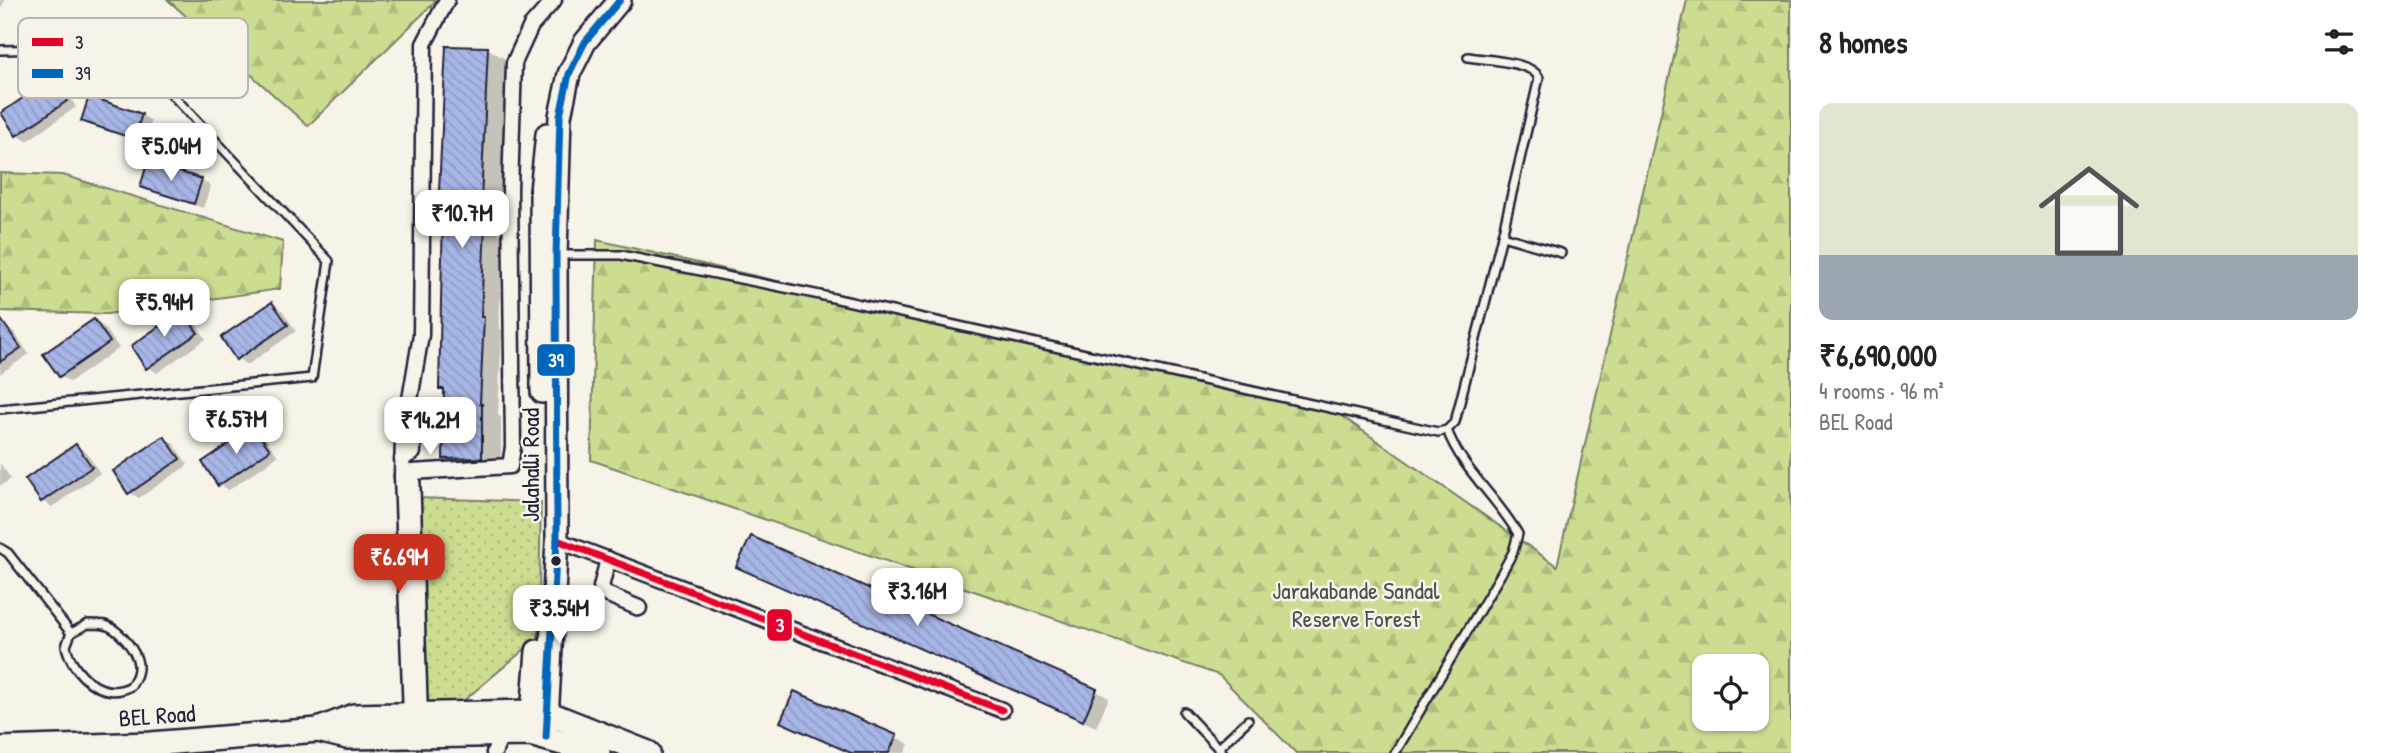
<!DOCTYPE html>
<html lang="en">
<head>
<meta charset="utf-8">
<style>
	:root { --surface:#fff; --page:#f2f2f2; --text:#222; --muted:#767676; --line:#e0e0e0; --accent:#c8321e }
	body { margin:0; font-family:"Patrick Hand",sans-serif; background:var(--page); color:var(--text); height:100vh; display:flex; flex-direction:column; font-size:26px; white-space:nowrap }
	* { box-sizing:border-box; margin:0 }
	p { font-size:23px; color:var(--muted) }
	.icon { flex:none; width:38px; height:38px; fill:none; stroke:currentColor; stroke-width:2; stroke-linecap:round; stroke-linejoin:round }
	.map { position:relative; flex:1; overflow:hidden }
	.drawer { display:flex; flex-direction:column; background:var(--surface); width:595px }
	.drawer>* { flex:none }
	.fabs { position:absolute; left:1692px; top:654px; display:grid; gap:14px }
	.fabs a { display:grid; place-items:center; width:77px; height:77px; border-radius:14px; background:var(--surface); box-shadow:0 2px 5px #0004; font-size:35px }
	.price { position:absolute; translate:-50% -60px; padding:0 16px; border-radius:14px; background:#fff; color:#222; font-size:23px; line-height:46px; filter:drop-shadow(0 2px 4px #0008) }
	.price::after { content:''; position:absolute; left:50%; top:42px; width:21px; height:16px; margin-left:-10px; background:inherit; clip-path:polygon(0 0,100% 0,50% 100%) }
	.price.selected { background:var(--accent); color:#fff }
	ul { padding:0; list-style:none }
	li { display:grid; align-content:center; gap:14px; height:371px; padding:0 28px }
	li+li { border-top:2px solid var(--line) }
	li span { display:grid; place-items:center; height:217px; border-radius:14px; color:#555 }
	li>.icon { margin-inline-start:auto }
	span .icon { width:126px; height:126px; fill:#fffc; stroke-width:1 }
	li b { font-size:30px }
	h2 { display:flex; justify-content:space-between; align-items:center; height:84px; padding:0 28px; font-size:30px }
	main { display:flex; flex:1; min-height:0 }
	.map>svg:first-child { display:block }
	.grass { fill:url(#grass-dots); stroke:#778066; stroke-width:2 }
	.forest { fill:url(#forest-firs); stroke:#778066; stroke-width:2; fill-rule:evenodd }
	.shadow { fill:#0003 }
	.building { fill:url(#building-back-hatch); stroke:#22223b; stroke-width:2 }
	.lines { fill:none; stroke-linecap:round; stroke-linejoin:round }
	.lane-casing { stroke:#22223b; stroke-width:12 }
	.street-casing { stroke:#22223b; stroke-width:19 }
	.secondary-casing { stroke:#22223b; stroke-width:26 }
	.primary-casing { stroke:#22223b; stroke-width:28 }
	.lane { stroke:#f7f3e8; stroke-width:7 }
	.street { stroke:#f7f3e8; stroke-width:14 }
	.secondary { stroke:#f7f3e8; stroke-width:21 }
	.primary { stroke:#f7f3e8; stroke-width:23 }
	.bus-1-casing { stroke:#f7f3e8; stroke-width:12 }
	.bus-2-casing { stroke:#f7f3e8; stroke-width:12 }
	.bus-1 { stroke:#e4002b; stroke-width:7 }
	.bus-2 { stroke:#0065bd; stroke-width:7 }
	.bus-dot { fill:#22223b; stroke:#f7f3e8; stroke-width:2.5 }
	.labels { text-anchor:middle; stroke-width:5; stroke-linejoin:round; paint-order:stroke }
	.street-label { font-size:24px; fill:#22223b; stroke:#f7f3e8 }
	.park-label { font-size:24px; fill:#4c5150; stroke:#f7f3e8 }
	.key { fill:#f7f3e8; stroke:#b7b4b4; stroke-width:2 }
	.key-label { font-size:19px; fill:#22223b }
	.line-badge { stroke:#f7f3e8; stroke-width:2.5 }
	.badge-label { font-size:19px; text-anchor:middle; font-weight:bold; fill:#fff }
</style>
</head>
<body>
<main>
<div class="map">
<svg width="1791" height="753" viewBox="0 0 1791 753">
	<defs>
		<pattern id="grass-dots" width="8" height="8" patternUnits="userSpaceOnUse" patternTransform="scale(1.75)"><rect width="8" height="8" fill="#ccdd91"/><path d="M2 2h.1M6 6h.1" fill="none" stroke="#afbd7e" stroke-width="1.8" stroke-linecap="round"/></pattern>
		<pattern id="forest-firs" width="22" height="20" patternUnits="userSpaceOnUse" patternTransform="scale(1.75)"><rect width="22" height="20" fill="#ccdd91"/><path d="M5 1l3.5 6h-7zM16 11l3.5 6h-7z" fill="#afbd7e"/></pattern>
		<pattern id="building-back-hatch" width="6" height="6" patternUnits="userSpaceOnUse" patternTransform="scale(1.75)"><rect width="6" height="6" fill="#a7b6e6"/><path d="M-1 5l2 2M0 0l6 6M5-1l2 2" fill="none" stroke="#8f9cc6"/></pattern>
	</defs>
	<rect width="100%" height="100%" fill="#f7f3e8"/>
	<filter id="ink" filterUnits="userSpaceOnUse"><feTurbulence type="fractalNoise" baseFrequency=".0143" numOctaves="2"/><feDisplacementMap in="SourceGraphic" scale="14" xChannelSelector="R" yChannelSelector="G"/><feConvolveMatrix kernelMatrix="1 2 1 2 8 2 1 2 1" color-interpolation-filters="sRGB"/></filter>
	<g filter="url(#ink)">
		<polygon class="grass" points="416,498 541,502 538,638 449,713 425,714"/>
		<g class="forest">
			<polygon points="168,0 437,0 308,126"/>
			<path d="M1687,0H1791V753H1296L1219,675L591,460L597,240L1327,406L1557,566ZM1704,667H1757V719H1704Z"/>
			<polygon points="0,173 63,175 283,242 280,289 107,314 0,311"/>
		</g>
		<g class="shadow">
			<polygon points="0,0 5,0 0,10"/>
			<polygon points="488,49 507,60 499,234 503,237 499,328 502,330 498,415 501,417 501,468 464,469 445,458 445,391 440,388 445,214 440,211"/>
			<polygon points="52,80 62,85 76,107 27,141 17,135"/>
			<polygon points="90,98 142,115 151,121 144,143 92,126 83,121"/>
			<polygon points="201,180 211,186 203,208 152,191 142,186"/>
			<polygon points="272,304 282,310 296,331 247,365 238,359 223,338"/>
			<polygon points="182,313 192,318 206,339 157,373 148,367"/>
			<polygon points="94,321 104,327 119,348 70,382 60,376"/>
			<polygon points="5,327 14,332 29,354 0,374 0,330"/>
			<polygon points="254,429 263,435 278,456 229,490 219,484"/>
			<polygon points="164,438 173,443 188,465 139,498 130,493"/>
			<polygon points="76,446 86,452 100,473 52,507 42,501"/>
			<polygon points="0,463 11,479 0,486"/>
			<polygon points="752,538 1096,691 1109,698 1096,727 752,574"/>
			<polygon points="795,693 896,737 909,744 905,753 851,753 795,729 782,722"/>
		</g>
		<g class="building">
			<polygon points="446,46 488,47 480,224 485,224 481,317 484,317 480,404 482,404 482,458 443,459 444,389 439,389 443,213 438,212"/>
			<polygon points="52,78 67,101 16,136 1,113"/>
			<polygon points="89,96 142,114 134,139 81,121"/>
			<polygon points="148,161 202,179 194,204 140,187"/>
			<polygon points="272,302 288,325 236,360 221,337"/>
			<polygon points="182,310 198,333 146,369 131,346"/>
			<polygon points="0,318 21,348 0,362"/>
			<polygon points="94,319 110,342 59,377 43,354"/>
			<polygon points="254,427 270,450 218,486 202,462"/>
			<polygon points="164,436 180,459 128,494 113,471"/>
			<polygon points="76,444 92,467 41,502 25,479"/>
			<polygon points="751,536 1097,689 1083,721 736,567"/>
			<polygon points="794,691 897,735 889,753 851,753 780,722"/>
		</g>
		<g class="lines">
			<g class="lane-casing">
				<g id="lane">
					<polyline points="0,50 128,48 329,261 312,378 0,409"/>
					<polyline points="1502,236 1561,253"/>
					<path d="M559,255H621L815,294L1438,432L1447,430L1455,422L1502,236L1539,78C1532,61 1485,60 1468,57"/>
					<polyline points="0,548 8,553 71,633"/>
					<path d="M88,624C93,624 100,624 105,625C119,629 136,650 138,664C139,673 135,679 131,686C103,702 72,674 66,646L71,633Z"/>
					<polyline points="1184,712 1223,753"/>
					<polyline points="1218,748 1248,720"/>
					<path d="M1395,753L1501,574L1513,552L1518,534C1497,497 1462,470 1447,430"/>
				</g>
			</g>
			<g class="street-casing">
				<g id="street">
					<polyline points="402,459 413,452 413,430"/>
					<polyline points="412,472 420,715"/>
					<polyline points="402,476 412,472 510,466 513,447 510,190 514,63 531,26 554,0"/>
					<polyline points="557,540 1002,710"/>
					<polyline points="608,559 601,587 606,594 639,608"/>
					<polyline points="411,716 402,476 403,440 421,335 424,44 447,0"/>
					<polyline points="494,753 502,734"/>
				</g>
			</g>
			<g class="secondary-casing">
				<g id="secondary">
					<polyline points="542,392 541,191 547,134"/>
					<polyline points="531,727 537,651"/>
					<polyline points="546,737 557,540 556,255 560,116 569,74 585,42 620,0"/>
				</g>
			</g>
			<g class="primary-casing">
				<g id="primary">
					<polyline points="318,730 347,737 530,734 598,753"/>
					<polyline points="0,749 151,744 318,730 354,716 532,712 547,713 648,753"/>
				</g>
			</g>
			<use href="#lane" class="lane"/>
			<use href="#street" class="street"/>
			<use href="#secondary" class="secondary"/>
			<use href="#primary" class="primary"/>
			<g class="bus-1-casing">
				<polyline id="bus-1" points="557,540 1002,710"/>
			</g>
			<g class="bus-2-casing">
				<polyline id="bus-2" points="546,737 557,540 556,255 560,116 569,74 585,42 620,0"/>
			</g>
			<use href="#bus-1" class="bus-1"/>
			<use href="#bus-2" class="bus-2"/>
		</g>
	</g>
	<circle class="bus-dot" cx="556" cy="561" r="6"/>
	<g class="labels">
		<g class="street-label">
			<text transform="translate(531 465) rotate(-90)" y="8">Jalahalli Road</text>
			<text transform="translate(157 716) rotate(-4)" y="8">BEL Road</text>
		</g>
		<g class="park-label">
			<text x="1356" y="599">Jarakabande Sandal<tspan x="1356" dy="28">Reserve Forest</tspan></text>
		</g>
	</g>
	<rect x="18" y="18" width="230" height="80" rx="10" class="key"/>
	<rect x="32" y="38" width="31" height="8" fill="#e4002b"/>
	<rect x="32" y="69" width="31" height="9" fill="#0065bd"/>
	<g class="key-label">
		<text x="75" y="49">3</text>
		<text x="75" y="80">39</text>
	</g>
	<g class="line-badge">
		<rect x="536" y="343" width="40" height="34" rx="7" fill="#0065bd"/>
		<rect x="766" y="608" width="27" height="34" rx="7" fill="#e4002b"/>
	</g>
	<g class="badge-label">
		<text x="556" y="367">39</text>
		<text x="780" y="632">3</text>
	</g>
</svg>
<div class="fabs">
<a><svg class="icon" aria-label="locate" viewBox="0 0 24 24"><circle cx="12" cy="12" r="6"/><path d="M12 2v4M12 18v4M2 12h4M18 12h4"/></svg></a>
</div>
<b class="price" style="left:171px;top:183px">₹5.04M</b>
<b class="price" style="left:462px;top:250px">₹10.7M</b>
<b class="price" style="left:164px;top:339px">₹5.94M</b>
<b class="price" style="left:236px;top:456px">₹6.57M</b>
<b class="price" style="left:430px;top:457px">₹14.2M</b>
<b class="price selected" style="left:399px;top:594px">₹6.69M</b>
<b class="price" style="left:917px;top:628px">₹3.16M</b>
<b class="price" style="left:559px;top:645px">₹3.54M</b>
</div>
<section class="drawer">
<h2>8 homes<svg class="icon" aria-label="filters" viewBox="0 0 24 24"><path d="M4 7h16M4 17h16"/><circle cx="9" cy="7" r="2"/><circle cx="15" cy="17" r="2"/></svg></h2>
<ul>
<li><span style="background:linear-gradient(#dfe7d0 70%,#9aa5b1 0)"><svg class="icon" aria-label="home" viewBox="0 0 24 24"><path d="M3 11l9-7 9 7M6 9v11h12V9"/></svg></span><div><b>₹6,690,000</b><p>4 rooms · 96 m²</p><p>BEL Road</p></div></li>
</ul>
</section>
</main>
</body>
</html>
